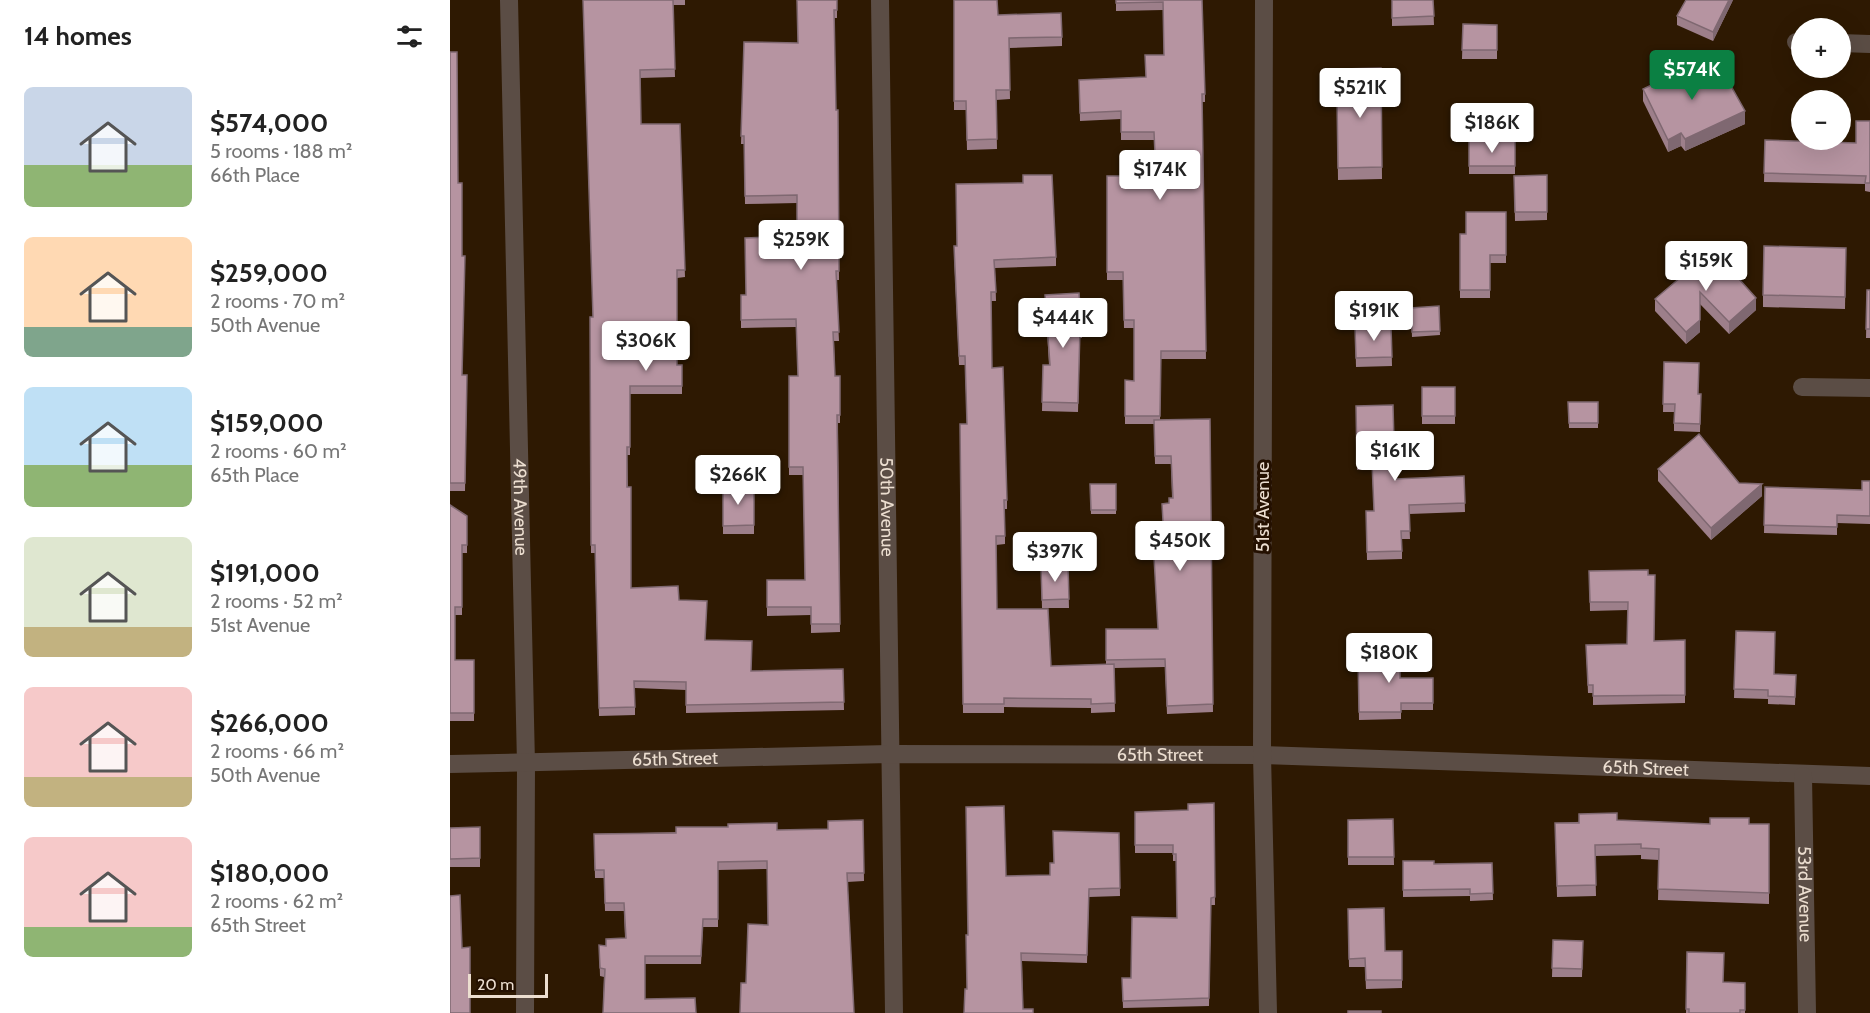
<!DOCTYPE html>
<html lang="en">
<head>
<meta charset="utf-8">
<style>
	:root { --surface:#fff; --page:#f6f6f6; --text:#222; --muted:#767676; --accent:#0b8043 }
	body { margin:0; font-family:Cabin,sans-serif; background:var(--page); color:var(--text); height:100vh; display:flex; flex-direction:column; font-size:22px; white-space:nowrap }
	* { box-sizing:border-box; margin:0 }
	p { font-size:20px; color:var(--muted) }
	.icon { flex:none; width:33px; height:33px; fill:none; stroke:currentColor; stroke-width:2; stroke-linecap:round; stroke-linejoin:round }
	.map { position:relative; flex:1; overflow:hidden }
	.sheet { display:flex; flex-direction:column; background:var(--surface); width:450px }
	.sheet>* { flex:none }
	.tools { position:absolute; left:1341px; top:18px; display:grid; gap:12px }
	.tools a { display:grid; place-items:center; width:60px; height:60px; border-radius:50%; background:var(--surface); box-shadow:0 6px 24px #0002; font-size:30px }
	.scale { position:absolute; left:18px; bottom:15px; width:80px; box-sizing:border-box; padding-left:6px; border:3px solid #ecded0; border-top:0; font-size:16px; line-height:21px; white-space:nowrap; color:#ecded0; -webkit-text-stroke:4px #241000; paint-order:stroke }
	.price { position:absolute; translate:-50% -51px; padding:0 14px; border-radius:6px; background:#fff; color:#222; font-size:20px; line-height:39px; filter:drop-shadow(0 2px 3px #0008) }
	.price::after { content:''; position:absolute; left:50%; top:36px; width:18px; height:14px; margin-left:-9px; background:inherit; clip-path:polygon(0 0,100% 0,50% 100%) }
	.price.current { background:var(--accent); color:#fff }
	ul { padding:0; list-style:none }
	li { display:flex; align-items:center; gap:18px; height:150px; padding:0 24px }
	li span { display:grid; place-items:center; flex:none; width:168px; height:120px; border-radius:9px; color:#555 }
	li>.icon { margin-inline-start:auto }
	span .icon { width:72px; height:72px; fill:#fffc; stroke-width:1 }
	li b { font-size:26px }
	h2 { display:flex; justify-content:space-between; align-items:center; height:72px; padding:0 24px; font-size:26px }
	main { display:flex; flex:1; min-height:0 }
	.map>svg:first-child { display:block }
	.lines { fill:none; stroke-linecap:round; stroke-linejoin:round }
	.minor { stroke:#5b4d45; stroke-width:18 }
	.tertiary { stroke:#5b4d45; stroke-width:18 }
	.wall { fill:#9d7f8a }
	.shaded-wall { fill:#7f6871 }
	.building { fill:#b694a1; stroke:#7f6871; stroke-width:1.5 }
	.labels { text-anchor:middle; stroke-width:6; stroke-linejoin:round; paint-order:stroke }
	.street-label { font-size:18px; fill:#ecded0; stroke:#241000 }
</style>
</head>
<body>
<main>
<section class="sheet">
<h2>14 homes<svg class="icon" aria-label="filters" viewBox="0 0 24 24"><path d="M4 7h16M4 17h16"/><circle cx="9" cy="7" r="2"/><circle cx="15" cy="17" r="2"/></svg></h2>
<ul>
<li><span style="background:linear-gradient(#c9d6e8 65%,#8fb573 0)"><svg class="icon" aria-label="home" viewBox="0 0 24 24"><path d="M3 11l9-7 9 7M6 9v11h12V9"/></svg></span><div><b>$574,000</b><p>5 rooms · 188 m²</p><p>66th Place</p></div></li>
<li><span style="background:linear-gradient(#ffd9b3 75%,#7fa58c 0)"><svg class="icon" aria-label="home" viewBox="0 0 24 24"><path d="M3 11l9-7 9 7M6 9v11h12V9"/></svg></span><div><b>$259,000</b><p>2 rooms · 70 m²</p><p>50th Avenue</p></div></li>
<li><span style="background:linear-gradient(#bfe0f5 65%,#8fb573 0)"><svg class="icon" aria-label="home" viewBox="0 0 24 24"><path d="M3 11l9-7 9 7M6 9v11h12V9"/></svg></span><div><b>$159,000</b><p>2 rooms · 60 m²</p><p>65th Place</p></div></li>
<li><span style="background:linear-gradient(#dfe7d0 75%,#c2b280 0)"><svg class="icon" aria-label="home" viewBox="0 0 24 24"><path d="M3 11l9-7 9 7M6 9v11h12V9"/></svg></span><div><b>$191,000</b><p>2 rooms · 52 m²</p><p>51st Avenue</p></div></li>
<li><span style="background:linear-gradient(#f6c9c9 75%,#c2b280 0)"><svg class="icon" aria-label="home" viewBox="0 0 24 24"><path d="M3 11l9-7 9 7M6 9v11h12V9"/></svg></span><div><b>$266,000</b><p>2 rooms · 66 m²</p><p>50th Avenue</p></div></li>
<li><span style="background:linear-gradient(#f6c9c9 75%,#8fb573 0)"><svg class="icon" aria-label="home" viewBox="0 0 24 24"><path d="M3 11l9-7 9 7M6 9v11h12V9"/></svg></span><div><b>$180,000</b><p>2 rooms · 62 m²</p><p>65th Street</p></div></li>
</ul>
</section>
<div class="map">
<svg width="1420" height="1013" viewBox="0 0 1420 1013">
	<rect width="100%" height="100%" fill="#2e1902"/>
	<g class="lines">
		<g class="minor">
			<path id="s1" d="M59,0L76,764L75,1013"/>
			<path id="s2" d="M430,0L444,1013"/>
			<polyline points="1346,42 1352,42"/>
			<polyline points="1390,43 1420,44"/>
			<polyline points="1352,387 1420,388"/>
			<path id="s3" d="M0,764L439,754L812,755L1420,776"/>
			<path id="s4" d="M1353,776L1357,1013"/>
		</g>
		<polyline class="tertiary" points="814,0 812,755 818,1013"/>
	</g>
	<g class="wall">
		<polygon points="133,0 235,0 235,5 223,5 225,77 190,78 191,124 230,124 235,277 227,278 227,365 232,365 232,394 180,394 180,455 177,455 181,588 229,600 256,640 301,671 393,669 394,710 236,713 236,690 185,688 185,715 149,716 145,553 141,553 140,317 143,317"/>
		<polygon points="387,0 387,18 384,18 386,110 388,110 389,280 386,280 389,341 384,341 385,376 390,376 390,423 388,423 390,632 361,633 361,615 317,616 317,580 355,580 353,475 339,475 339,376 348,376 346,327 291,328 291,295 296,295 347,236 347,203 295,204 294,144 291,144 294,42 348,43"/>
		<polygon points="504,0 612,37 612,46 559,48 560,99 546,100 547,149 517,150 516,110 504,110"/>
		<polygon points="666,0 752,0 755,94 755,102 752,102 756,359 711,359 710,420 760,419 763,712 717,714 715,667 664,668 665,712 641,713 641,708 554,707 554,713 513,713 510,424 517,424 515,365 509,365 504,255 606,257 606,266 545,268 546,301 541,301 542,368 557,500 557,509 555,509 555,544 546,545 547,609 601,666 656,664 656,629 708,629 714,539 712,504 719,503 722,498 721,464 705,464 704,424 675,424 675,380 684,381 684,328 674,328 673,280 657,280 657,176 705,176 704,140 671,140 671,119 630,121 629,80 696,77 714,55 713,10 666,11"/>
		<polygon points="942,0 983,0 984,25 942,26"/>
		<polygon points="1283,0 1263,41 1227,25 1227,16"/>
		<polygon points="1013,24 1047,25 1047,59 1012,59"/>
		<polygon points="0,52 12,256 12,375 17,375 15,491 0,491"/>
		<polygon points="931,68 932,179 888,180 887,98 893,98"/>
		<polygon points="1269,86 1295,124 1235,151 1231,146 1218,152 1193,101 1193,89"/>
		<polygon points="1420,121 1420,192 1415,191 1415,184 1314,182 1315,140 1406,143"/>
		<rect x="1019" y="141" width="46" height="33"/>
		<polygon points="1097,175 1097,220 1065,221 1064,176"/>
		<polygon points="1056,212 1056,263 1040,263 1040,298 1010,298 1010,234 1016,234"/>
		<polygon points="1396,248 1395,309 1313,307 1313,295"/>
		<polygon points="1263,250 1306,310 1279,334 1250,304 1250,332 1236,344 1205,311 1205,299"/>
		<polygon points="1417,290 1420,290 1420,338 1416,338"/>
		<polygon points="595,295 632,329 632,338 630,338 628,412 592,411 593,365 599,365"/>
		<polygon points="989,306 990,335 962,337 961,308"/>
		<polygon points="941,327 942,366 906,367 905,328"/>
		<polygon points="1214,362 1249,394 1251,394 1250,432 1224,431 1224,412 1213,412"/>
		<rect x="972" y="387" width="33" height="37"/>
		<polygon points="1118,402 1148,402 1148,428 1119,428"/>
		<polygon points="906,406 945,479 1014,476 1015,512 959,514 960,539 952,539 952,559 917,560 916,511 924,511 922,470 907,470"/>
		<polygon points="1208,469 1289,483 1312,496 1261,540 1208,481"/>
		<polygon points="1420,481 1420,524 1387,523 1387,535 1314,533 1315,487 1412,490"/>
		<polygon points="640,484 666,484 666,514 641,514"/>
		<rect x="273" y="486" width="31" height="48"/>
		<polygon points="0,505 17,516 17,553 12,553 12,615 5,615 5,660 24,660 24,721 0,721"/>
		<polygon points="618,566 619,608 592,608 591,567"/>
		<polygon points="1198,570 1204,641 1235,640 1235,703 1143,705 1143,693 1138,693 1136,645 1177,644 1178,610 1140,611 1139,571"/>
		<polygon points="1286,631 1325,674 1346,675 1345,705 1318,704 1318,699 1284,698"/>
		<polygon points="908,657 950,678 983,678 983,710 951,710 951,719 909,720"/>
		<polygon points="764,803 765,905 761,905 759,1006 673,1008 672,978 681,978 727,918 726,861 723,861 723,853 685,853 685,812 738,810"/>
		<polygon points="943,819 944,865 898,865 898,820"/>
		<polygon points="413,820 414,881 397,882 296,983 318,925 317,869 268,870 268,927 253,927 251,964 195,964 153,1013 154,977 150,976 149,945 156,946 175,938 174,911 155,911 154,878 145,878 144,834 378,829"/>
		<polygon points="1167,820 1260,824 1319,824 1319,904 1208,900 1209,860 1191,859 1191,855 1145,856 1146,896 1107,897 1105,823"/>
		<polygon points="30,827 30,867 0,867 0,828"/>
		<polygon points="669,833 670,896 639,897 637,963 572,961 573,1009 583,1013 517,989 518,935 600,875 604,863"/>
		<polygon points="953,861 984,864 1042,863 1043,900 1020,901 1020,896 953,897"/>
		<polygon points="898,909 935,951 952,951 952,988 916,989 915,967 899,967"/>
		<polygon points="1103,940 1133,941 1132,977 1102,977"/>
		<polygon points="1237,952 1273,982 1295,983 1295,1013 1236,1013"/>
	</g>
	<g class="shaded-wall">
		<polygon points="1279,0 1283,0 1263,41 1263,32"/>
		<polygon points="1295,111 1295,124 1235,151 1235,139"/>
		<polygon points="1231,133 1231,146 1218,152 1218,140"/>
		<polygon points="1250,292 1250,332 1236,344 1236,332"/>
		<polygon points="1306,298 1306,310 1279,334 1279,322"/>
		<polygon points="1312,484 1312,496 1261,540 1261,528"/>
	</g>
	<g class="building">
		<polygon points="133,0 223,0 225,69 190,70 191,124 230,124 235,270 227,270 227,365 232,365 232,386 180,386 180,447 177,447 177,487 181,487 181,588 228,586 229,600 257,601 255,640 302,641 301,671 393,669 394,702 236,705 236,682 184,681 185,707 149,708 145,545 141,545 140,317 143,317"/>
		<polygon points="347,0 387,0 387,10 384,10 386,110 388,110 389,271 386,271 389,332 383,332 385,376 390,376 390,415 387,415 390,624 361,624 361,607 317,607 317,580 355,580 353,467 339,467 339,376 348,376 346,319 291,320 291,295 296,295 295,238 347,236 347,195 295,196 294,136 291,136 294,42 348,43"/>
		<polygon points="504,0 547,0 548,15 611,13 612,37 559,38 560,90 546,90 547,139 517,140 516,101 504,101"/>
		<polygon points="666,0 752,0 755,94 752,94 756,351 711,351 710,416 675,416 675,380 684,381 684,320 674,320 673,272 657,272 657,176 706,176 704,132 671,132 671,111 630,113 629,80 696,77 695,55 714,55 713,2 666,3"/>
		<polygon points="942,0 983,0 984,16 942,18"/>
		<polygon points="1236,0 1279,0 1263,32 1227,16"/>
		<polygon points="1013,24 1047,25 1047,50 1012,50"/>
		<polygon points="0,52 7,52 8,183 12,183 12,256 15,256 12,375 17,375 15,483 0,483"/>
		<polygon points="1257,58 1269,86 1277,79 1295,111 1235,139 1231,133 1218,140 1193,89"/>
		<polygon points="931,68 932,167 888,168 887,98 893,98 892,69"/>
		<polygon points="1406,121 1420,121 1420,183 1415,183 1416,176 1314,173 1315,140 1406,143"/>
		<rect x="1019" y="141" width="46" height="25"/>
		<polygon points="573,175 602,175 606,257 544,260 546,292 541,292 542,368 553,367 557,500 554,500 555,536 546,536 547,609 598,609 601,666 664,664 665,703 641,704 641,699 554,698 554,704 513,704 510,424 517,424 515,356 509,356 504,246 507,246 506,184 573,183"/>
		<polygon points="1097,175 1097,212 1065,212 1064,176"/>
		<polygon points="1016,212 1056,212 1056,255 1040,255 1040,290 1010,290 1010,234 1016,234"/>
		<polygon points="1314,246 1396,248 1395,297 1313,295"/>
		<polygon points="1263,250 1306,298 1279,322 1250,292 1250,320 1236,332 1205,299"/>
		<polygon points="1417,290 1420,290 1420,329 1416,329"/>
		<polygon points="629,293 632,329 630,329 628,403 592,402 593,365 600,365 595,295"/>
		<polygon points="989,306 990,331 962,332 961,308"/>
		<polygon points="941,327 942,357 906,358 905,328"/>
		<polygon points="1214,362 1249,363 1248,394 1251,394 1250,424 1224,423 1225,404 1213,404"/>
		<rect x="972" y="387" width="33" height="29"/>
		<polygon points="1118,402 1148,402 1148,423 1119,423"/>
		<polygon points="943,405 945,479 1014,476 1015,503 959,505 960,531 951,531 952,551 917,552 916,511 924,511 922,462 907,462 906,406"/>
		<polygon points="760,419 763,704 717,706 715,659 656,660 656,629 708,629 703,539 714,539 712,504 719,503 719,498 723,498 721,456 705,456 704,420"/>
		<polygon points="1249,434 1289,483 1312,484 1261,528 1208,469"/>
		<polygon points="1412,481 1420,481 1420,516 1387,515 1387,527 1314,525 1315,487 1412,490"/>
		<polygon points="640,484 666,484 666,510 641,510"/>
		<polygon points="273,486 304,486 304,525 273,526"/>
		<polygon points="0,505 17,516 17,545 12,545 12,607 5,607 5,660 24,660 24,713 0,713"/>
		<polygon points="618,566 619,599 592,600 591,567"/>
		<polygon points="1198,570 1198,575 1205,575 1204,641 1235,640 1235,695 1143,696 1143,685 1138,685 1136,645 1177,644 1178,602 1140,602 1139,571"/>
		<polygon points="1286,631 1325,632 1324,674 1346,675 1345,697 1318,696 1318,690 1284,689"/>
		<polygon points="950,647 950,678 983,678 983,703 951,703 951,712 909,712 908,657 925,656 925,648"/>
		<polygon points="764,803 765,897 761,898 759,998 673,1001 672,978 681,978 682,917 727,918 726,854 723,854 723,845 685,845 685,812 738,810 738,804"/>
		<polygon points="554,806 556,876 600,875 600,863 604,863 603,831 669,833 670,888 639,889 637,955 571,953 573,1009 583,1009 583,1013 514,1013 515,989 517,989 516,935 518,935 516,807"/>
		<polygon points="1167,813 1167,820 1260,824 1260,818 1299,818 1299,824 1319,824 1319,893 1208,889 1209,849 1191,848 1191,844 1145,845 1146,885 1107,886 1105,823 1129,823 1129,814"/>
		<polygon points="943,819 944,857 898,857 898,820"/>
		<polygon points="413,820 414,873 397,873 404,1013 290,1013 291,983 296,983 298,924 318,925 317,861 268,862 268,919 253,919 251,956 195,956 195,999 245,998 246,1013 153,1013 155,969 150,968 149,945 156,946 156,939 176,938 174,903 155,903 154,870 145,870 144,834 226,833 226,827 278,827 278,824 327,823 327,830 378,829 378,821"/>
		<polygon points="30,827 30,858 0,859 0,828"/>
		<polygon points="953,861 984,861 984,864 1042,863 1043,893 1020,894 1020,889 953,890"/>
		<polygon points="10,895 12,948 20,947 20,1013 0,1013 0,896"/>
		<polygon points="934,908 935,951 952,951 952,980 916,980 915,958 899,959 898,909"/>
		<polygon points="1103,940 1133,941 1132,969 1102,968"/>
		<polygon points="1237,952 1274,953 1273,982 1295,983 1295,1010 1290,1010 1290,1013 1239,1013 1239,1009 1236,1009"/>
		<rect x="898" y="1011" width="33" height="2"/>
	</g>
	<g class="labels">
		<g class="street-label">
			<text dy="6" stroke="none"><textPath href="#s1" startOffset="507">49th Avenue</textPath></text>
			<text dy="6" stroke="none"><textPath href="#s2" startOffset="507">50th Avenue</textPath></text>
			<text transform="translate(813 507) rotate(-90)" y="6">51st Avenue</text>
			<text dy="6" stroke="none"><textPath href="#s3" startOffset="710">65th Street</textPath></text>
			<text dy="6" stroke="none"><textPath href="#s3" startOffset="225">65th Street</textPath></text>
			<text dy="6" stroke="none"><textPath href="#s3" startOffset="1196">65th Street</textPath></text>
			<text dy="6" stroke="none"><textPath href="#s4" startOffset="118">53rd Avenue</textPath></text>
		</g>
	</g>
</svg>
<div class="tools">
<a>+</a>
<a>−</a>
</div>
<div class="scale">20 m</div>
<b class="price current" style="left:1242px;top:101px">$574K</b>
<b class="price" style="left:910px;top:119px">$521K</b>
<b class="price" style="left:1042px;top:154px">$186K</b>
<b class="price" style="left:710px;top:201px">$174K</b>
<b class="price" style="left:351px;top:271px">$259K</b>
<b class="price" style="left:1256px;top:292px">$159K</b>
<b class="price" style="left:924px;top:342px">$191K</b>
<b class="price" style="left:613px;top:349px">$444K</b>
<b class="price" style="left:196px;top:372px">$306K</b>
<b class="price" style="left:945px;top:482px">$161K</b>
<b class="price" style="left:288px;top:506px">$266K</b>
<b class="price" style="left:730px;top:572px">$450K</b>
<b class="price" style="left:605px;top:583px">$397K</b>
<b class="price" style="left:939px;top:684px">$180K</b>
</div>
</main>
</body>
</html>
